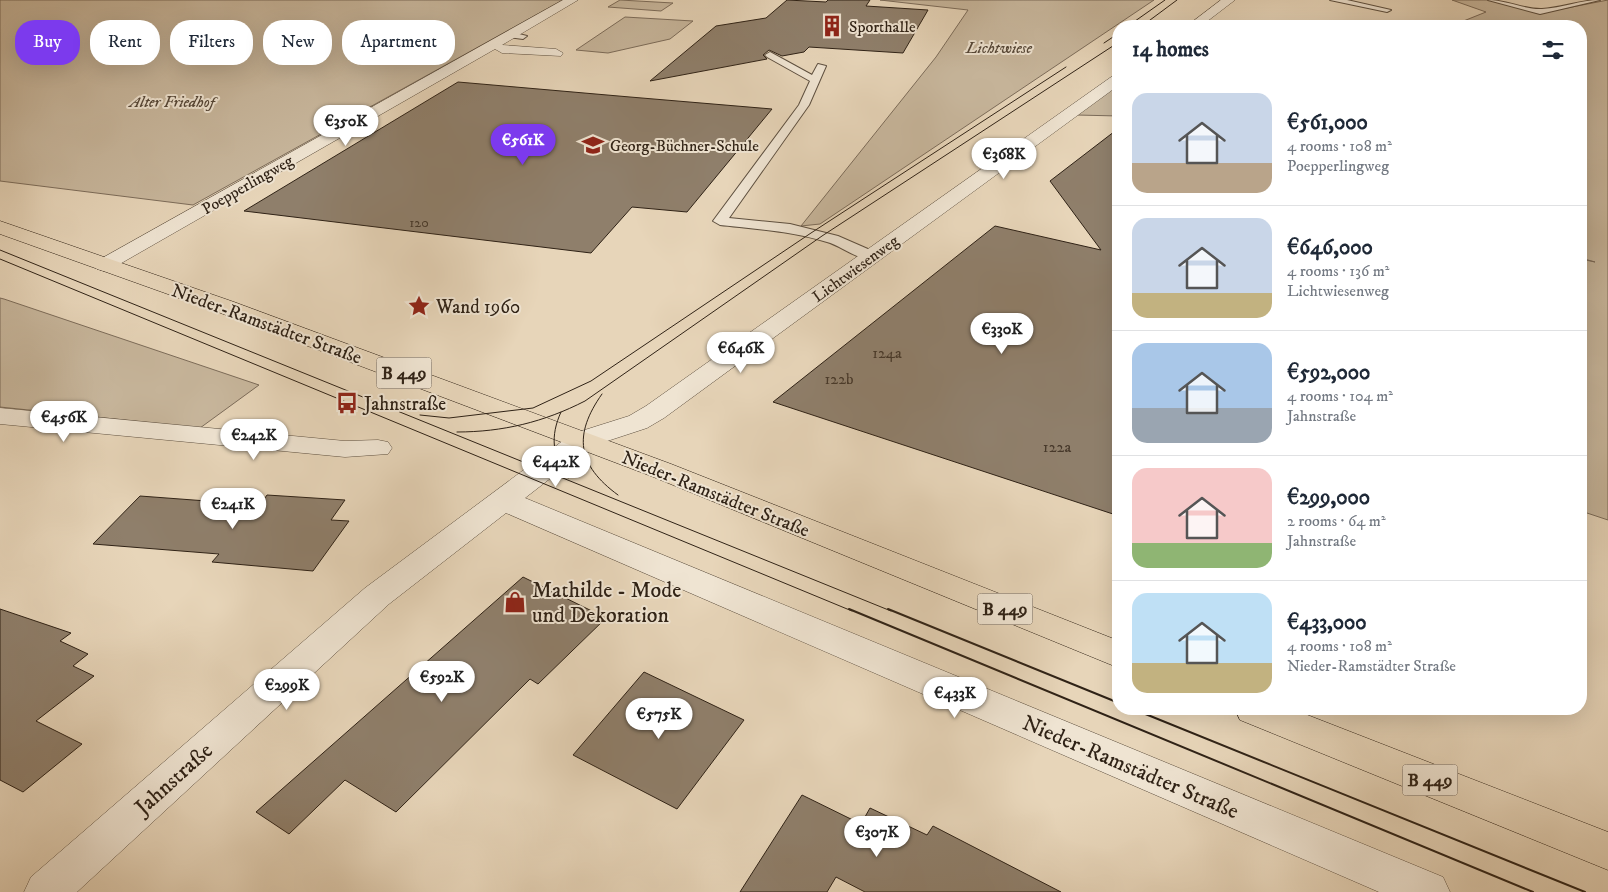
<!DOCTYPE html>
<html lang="en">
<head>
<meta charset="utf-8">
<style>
	:root { --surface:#fff; --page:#f2f2f3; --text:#1f2937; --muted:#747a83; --line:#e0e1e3; --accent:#7c3aed }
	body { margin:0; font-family:"IM FELL DW Pica",serif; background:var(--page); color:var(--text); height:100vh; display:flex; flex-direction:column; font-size:19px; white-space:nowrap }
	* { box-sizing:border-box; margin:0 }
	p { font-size:16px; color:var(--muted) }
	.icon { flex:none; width:28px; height:28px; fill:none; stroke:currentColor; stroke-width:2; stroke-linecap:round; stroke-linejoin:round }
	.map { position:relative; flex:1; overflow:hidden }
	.panel { position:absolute; left:1112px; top:20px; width:475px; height:695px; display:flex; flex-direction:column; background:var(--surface); border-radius:20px; box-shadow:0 5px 20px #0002 }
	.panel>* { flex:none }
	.hud { position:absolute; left:15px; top:20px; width:475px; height:45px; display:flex; gap:10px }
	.price { position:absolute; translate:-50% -42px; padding:0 11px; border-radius:18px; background:#fff; color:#222; font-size:16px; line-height:32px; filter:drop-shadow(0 1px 2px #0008) }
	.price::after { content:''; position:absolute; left:50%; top:30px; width:15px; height:11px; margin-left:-8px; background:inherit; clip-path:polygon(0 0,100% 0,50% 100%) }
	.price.active { background:var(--accent); color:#fff }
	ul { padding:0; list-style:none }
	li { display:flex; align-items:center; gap:15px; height:125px; padding:0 20px }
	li+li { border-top:1px solid var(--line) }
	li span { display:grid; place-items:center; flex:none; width:140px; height:100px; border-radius:15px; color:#555 }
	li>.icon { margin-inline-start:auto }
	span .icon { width:60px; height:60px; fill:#fffc; stroke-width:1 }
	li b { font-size:21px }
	h2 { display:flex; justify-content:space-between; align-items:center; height:60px; padding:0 20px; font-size:21px }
	.chip { padding:0 18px; border-radius:20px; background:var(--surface); box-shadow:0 5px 20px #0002; font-size:18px; line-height:45px }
	.chip.active { background:var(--accent); color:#fff }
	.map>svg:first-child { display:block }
	.green { fill:#c8b79d; stroke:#7c6c5a }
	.building { fill:#8f7f6b; stroke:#2f2216 }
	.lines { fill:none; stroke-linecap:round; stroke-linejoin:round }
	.lane-casing { stroke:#5d4f3f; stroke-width:2 }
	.street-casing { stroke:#5d4f3f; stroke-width:1 }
	.primary-casing { stroke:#2f2216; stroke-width:1 }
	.lane { fill:#efe4d2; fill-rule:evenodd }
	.street { fill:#efe4d2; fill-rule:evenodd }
	.primary { fill:#e7d5b9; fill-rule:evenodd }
	.tram-far1 { stroke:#2f2216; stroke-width:1 }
	.tram { stroke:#2f2216; stroke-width:2 }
	.labels { text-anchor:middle; stroke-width:4; stroke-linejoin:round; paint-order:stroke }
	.far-number-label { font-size:14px; fill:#47392b }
	.far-poi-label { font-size:16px; fill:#2f2216; stroke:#efe4d2; text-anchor:start }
	.far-park-label { font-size:16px; font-style:italic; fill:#554738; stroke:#efe4d2 }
	.far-street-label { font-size:16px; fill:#2f2216; stroke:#efe4d2 }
	.number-label { font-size:16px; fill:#47392b }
	.shield { fill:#efe4d2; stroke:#695c4e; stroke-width:1 }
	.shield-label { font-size:18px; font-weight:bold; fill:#2f2216 }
	.poi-label { font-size:19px; fill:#2f2216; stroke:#efe4d2; text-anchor:start }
	.street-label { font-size:19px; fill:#2f2216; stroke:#efe4d2 }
	.near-poi-label { font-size:22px; fill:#2f2216; stroke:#efe4d2; text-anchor:start }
	.near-street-label { font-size:22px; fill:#2f2216; stroke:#efe4d2 }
</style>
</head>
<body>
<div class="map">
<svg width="1608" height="892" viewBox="0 0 1608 892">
	<rect width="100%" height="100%" fill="#e7d5b9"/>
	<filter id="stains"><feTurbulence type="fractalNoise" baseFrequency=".004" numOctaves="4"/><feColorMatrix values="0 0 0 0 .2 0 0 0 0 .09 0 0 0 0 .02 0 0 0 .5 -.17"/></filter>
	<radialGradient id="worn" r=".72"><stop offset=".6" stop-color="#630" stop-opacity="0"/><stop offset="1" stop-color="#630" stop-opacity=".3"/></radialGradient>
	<g class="green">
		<polygon points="0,0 563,0 193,205 0,181"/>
		<polygon points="620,0 673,3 661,11 608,7"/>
		<polygon points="880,0 1154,0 820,224 801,226 936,57 968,10"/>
		<polygon points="1452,0 1489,0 1541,13 1608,0 1608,520 1581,511 1581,259 1595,262 1581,258 1581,26 1451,26 1486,12"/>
		<polygon points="625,17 693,21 670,39 608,53 576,50"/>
		<polygon points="1119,84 1119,116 1076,115"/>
		<polygon points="0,298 4,299 259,385 200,428 0,407"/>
	</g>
	<g class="building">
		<polygon points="787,0 826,2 828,0 870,0 866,6 928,10 903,53 809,47 804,52 782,56 769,50 763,55 767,59 650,81 716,26 766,18"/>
		<polygon points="458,82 630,97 772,109 687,212 632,207 591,253 244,211"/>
		<polygon points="1119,128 1119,516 773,402 995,226 1101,250 1050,181"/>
		<polygon points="267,495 345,500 331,520 349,521 313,571 212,562 219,554 93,544 140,496 260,505"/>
		<polygon points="523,577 606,618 538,684 530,679 396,812 345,780 289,834 256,812"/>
		<polygon points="0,609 71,633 60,641 88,654 73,666 94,676 36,721 82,744 23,792 0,780"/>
		<polygon points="644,672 744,720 677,809 573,755"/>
		<polygon points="802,795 861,824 870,808 927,835 933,826 1061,892 865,892 836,877 827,892 740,892"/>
	</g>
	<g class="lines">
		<g class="lane-casing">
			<g id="lane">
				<polygon points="1330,0 1347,0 1391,10 1387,12"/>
				<path d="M1488,0C1506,0 1526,10 1542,9C1562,8 1580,0 1600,0L1540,14Z"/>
				<polygon points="511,32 527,36 523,39 508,37 508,33"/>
				<path d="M770,52L812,75L818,64L826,66L809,105L729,218L790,224L838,236L877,253L879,256L877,259C861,263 842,246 827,242C792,231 756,229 720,225L713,221L799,105L810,81L767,57L765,55Z"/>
			</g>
		</g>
		<g class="street-casing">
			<g id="street">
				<polygon points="563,0 578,0 502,45 556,49 563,53 561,56 502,53 495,49 111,269 104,271 97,269 93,265 97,261"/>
				<polygon points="1221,0 1235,0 1201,26 1187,26"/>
				<polygon points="1119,74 1119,85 664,418 647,428 592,446 525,498 1443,877 1450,892 1379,892 506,513 389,604 77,892 24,892 31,877 365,588 572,434 629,416 646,406 1114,75"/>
				<polygon points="0,408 345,441 378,440 388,442 392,448 388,454 345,457 0,424"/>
			</g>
		</g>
		<g class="primary-casing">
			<g id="primary">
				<polygon points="0,221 234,302 671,464 1119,641 1119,668 651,476 218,312 0,234"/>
				<polygon points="1235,709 1292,709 1608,832 1608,870 1240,720"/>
			</g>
		</g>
		<use href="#lane" class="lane"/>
		<use href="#street" class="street"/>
		<use href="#primary" class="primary"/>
		<g class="tram-far1">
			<polyline points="1128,26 1165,0"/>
			<polyline points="1142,26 1177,0"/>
			<polyline points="1104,43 1119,33"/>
			<polyline points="0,250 891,611"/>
			<polyline points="0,259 852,611"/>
			<path d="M602,394C573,435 577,465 618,495"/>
			<path d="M561,412C550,436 552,457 568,478"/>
			<polyline points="420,415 449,418 533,408 591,381 811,233 1066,67"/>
			<path d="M457,432C503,432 544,422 585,401L822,236L1119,42"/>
		</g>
		<g class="tram">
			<polyline points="849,609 1533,892"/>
			<polyline points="888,609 1119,703"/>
			<polyline points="1133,709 1585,892"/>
		</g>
	</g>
	<defs>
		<g id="building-bare" transform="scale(1.725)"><path d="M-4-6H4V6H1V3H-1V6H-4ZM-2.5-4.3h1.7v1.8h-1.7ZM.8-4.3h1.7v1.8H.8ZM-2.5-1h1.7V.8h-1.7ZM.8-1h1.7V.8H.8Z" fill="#8f2418" stroke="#efe4d2" stroke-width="2.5" paint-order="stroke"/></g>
		<g id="school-bare" transform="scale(1.725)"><path d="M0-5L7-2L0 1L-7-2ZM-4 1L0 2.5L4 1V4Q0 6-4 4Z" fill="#8f2418" stroke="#efe4d2" stroke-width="2.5" paint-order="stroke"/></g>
		<g id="sight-bare" transform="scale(1.725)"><path d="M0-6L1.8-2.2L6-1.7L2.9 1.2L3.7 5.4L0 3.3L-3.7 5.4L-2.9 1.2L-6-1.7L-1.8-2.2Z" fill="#8f2418" stroke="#efe4d2" stroke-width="2.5" paint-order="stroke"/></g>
		<g id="bus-bare" transform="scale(1.725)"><path d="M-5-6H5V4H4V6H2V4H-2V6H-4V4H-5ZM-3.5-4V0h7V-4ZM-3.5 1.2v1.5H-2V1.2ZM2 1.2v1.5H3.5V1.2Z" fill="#8f2418" stroke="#efe4d2" stroke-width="2.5" paint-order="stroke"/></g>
		<g id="shop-bare" transform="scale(1.725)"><path d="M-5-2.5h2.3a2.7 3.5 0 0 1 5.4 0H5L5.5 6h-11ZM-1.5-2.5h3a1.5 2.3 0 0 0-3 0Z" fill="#8f2418" stroke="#efe4d2" stroke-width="2.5" paint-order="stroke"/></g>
	</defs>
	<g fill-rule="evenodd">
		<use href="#building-bare" x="832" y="26"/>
		<use href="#school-bare" x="593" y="145"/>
		<use href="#sight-bare" x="419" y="306"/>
		<use href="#bus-bare" x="347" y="403"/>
		<use href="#shop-bare" x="515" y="602"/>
	</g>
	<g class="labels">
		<g class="far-number-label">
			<text x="419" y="227">120</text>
		</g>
		<g class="far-poi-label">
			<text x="849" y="32">Sporthalle</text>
			<text x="610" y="151">Georg-Büchner-Schule</text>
		</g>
		<g class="far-park-label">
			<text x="999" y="53">Lichtwiese</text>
			<text x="172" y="107">Alter Friedhof</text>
		</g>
		<g class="far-street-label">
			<text transform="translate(247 184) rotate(-30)" y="6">Poepperlingweg</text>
			<text transform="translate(855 268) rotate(-36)" y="6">Lichtwiesenweg</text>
		</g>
		<g class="number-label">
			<text x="887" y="358">124a</text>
			<text x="839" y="384">122b</text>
			<text x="1057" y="452">122a</text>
		</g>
		<g class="shield">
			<rect x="376.5" y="357.5" width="55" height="31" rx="4"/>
			<rect x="977.5" y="593.5" width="55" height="31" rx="4"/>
			<rect x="1402.5" y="764.5" width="55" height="31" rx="4"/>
		</g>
		<g class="shield-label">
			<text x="404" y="379">B 449</text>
			<text x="1005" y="615">B 449</text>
			<text x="1430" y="786">B 449</text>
		</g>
		<g class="poi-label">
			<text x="436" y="313">Wand 1960</text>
			<text x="364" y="410">Jahnstraße</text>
		</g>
		<g class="street-label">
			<text transform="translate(267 323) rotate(20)" y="7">Nieder-Ramstädter Straße</text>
			<text transform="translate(716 493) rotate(22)" y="7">Nieder-Ramstädter Straße</text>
		</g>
		<g class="near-poi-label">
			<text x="532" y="597">Mathilde - Mode<tspan x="532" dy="25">und Dekoration</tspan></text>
		</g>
		<g class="near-street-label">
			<text transform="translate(1131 766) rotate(23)" y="8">Nieder-Ramstädter Straße</text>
			<text transform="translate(173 778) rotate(-42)" y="8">Jahnstraße</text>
		</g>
	</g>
	<rect width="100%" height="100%" filter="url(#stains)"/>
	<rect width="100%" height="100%" fill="url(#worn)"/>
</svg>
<b class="price" style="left:346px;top:147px">€350K</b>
<b class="price active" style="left:523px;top:166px">€561K</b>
<b class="price" style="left:1004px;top:180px">€368K</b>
<b class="price" style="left:1002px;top:355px">€330K</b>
<b class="price" style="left:741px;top:374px">€646K</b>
<b class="price" style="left:64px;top:443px">€456K</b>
<b class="price" style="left:254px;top:461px">€242K</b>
<b class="price" style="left:556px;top:488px">€442K</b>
<b class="price" style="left:233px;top:530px">€241K</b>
<b class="price" style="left:442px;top:703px">€592K</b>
<b class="price" style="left:287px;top:711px">€299K</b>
<b class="price" style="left:955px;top:719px">€433K</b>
<b class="price" style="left:659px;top:740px">€575K</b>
<b class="price" style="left:877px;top:858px">€307K</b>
<div class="hud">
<a class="chip active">Buy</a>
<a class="chip">Rent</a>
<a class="chip">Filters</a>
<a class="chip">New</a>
<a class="chip">Apartment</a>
</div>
<section class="panel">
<h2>14 homes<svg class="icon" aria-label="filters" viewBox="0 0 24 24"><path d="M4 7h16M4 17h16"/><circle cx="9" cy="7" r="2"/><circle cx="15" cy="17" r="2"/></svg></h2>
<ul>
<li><span style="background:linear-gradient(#c9d6e8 70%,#b9a48a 0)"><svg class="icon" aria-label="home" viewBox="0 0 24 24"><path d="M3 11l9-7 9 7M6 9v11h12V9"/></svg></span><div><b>€561,000</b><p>4 rooms · 108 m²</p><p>Poepperlingweg</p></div></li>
<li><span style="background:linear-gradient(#c9d6e8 75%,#c2b280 0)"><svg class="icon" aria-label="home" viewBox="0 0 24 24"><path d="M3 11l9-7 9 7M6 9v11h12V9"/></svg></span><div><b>€646,000</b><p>4 rooms · 136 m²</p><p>Lichtwiesenweg</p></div></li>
<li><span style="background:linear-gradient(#a9c7e8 65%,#9aa5b1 0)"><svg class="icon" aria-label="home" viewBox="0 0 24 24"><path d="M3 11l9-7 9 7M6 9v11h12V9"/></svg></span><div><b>€592,000</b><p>4 rooms · 104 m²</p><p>Jahnstraße</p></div></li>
<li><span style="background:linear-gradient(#f6c9c9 75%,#8fb573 0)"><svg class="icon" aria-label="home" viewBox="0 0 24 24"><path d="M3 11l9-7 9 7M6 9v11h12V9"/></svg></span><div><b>€299,000</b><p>2 rooms · 64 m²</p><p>Jahnstraße</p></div></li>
<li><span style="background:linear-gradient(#bfe0f5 70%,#c2b280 0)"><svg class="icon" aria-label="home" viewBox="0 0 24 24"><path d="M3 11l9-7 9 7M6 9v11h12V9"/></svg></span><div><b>€433,000</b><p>4 rooms · 108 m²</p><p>Nieder-Ramstädter Straße</p></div></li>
</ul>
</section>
</div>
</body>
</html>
